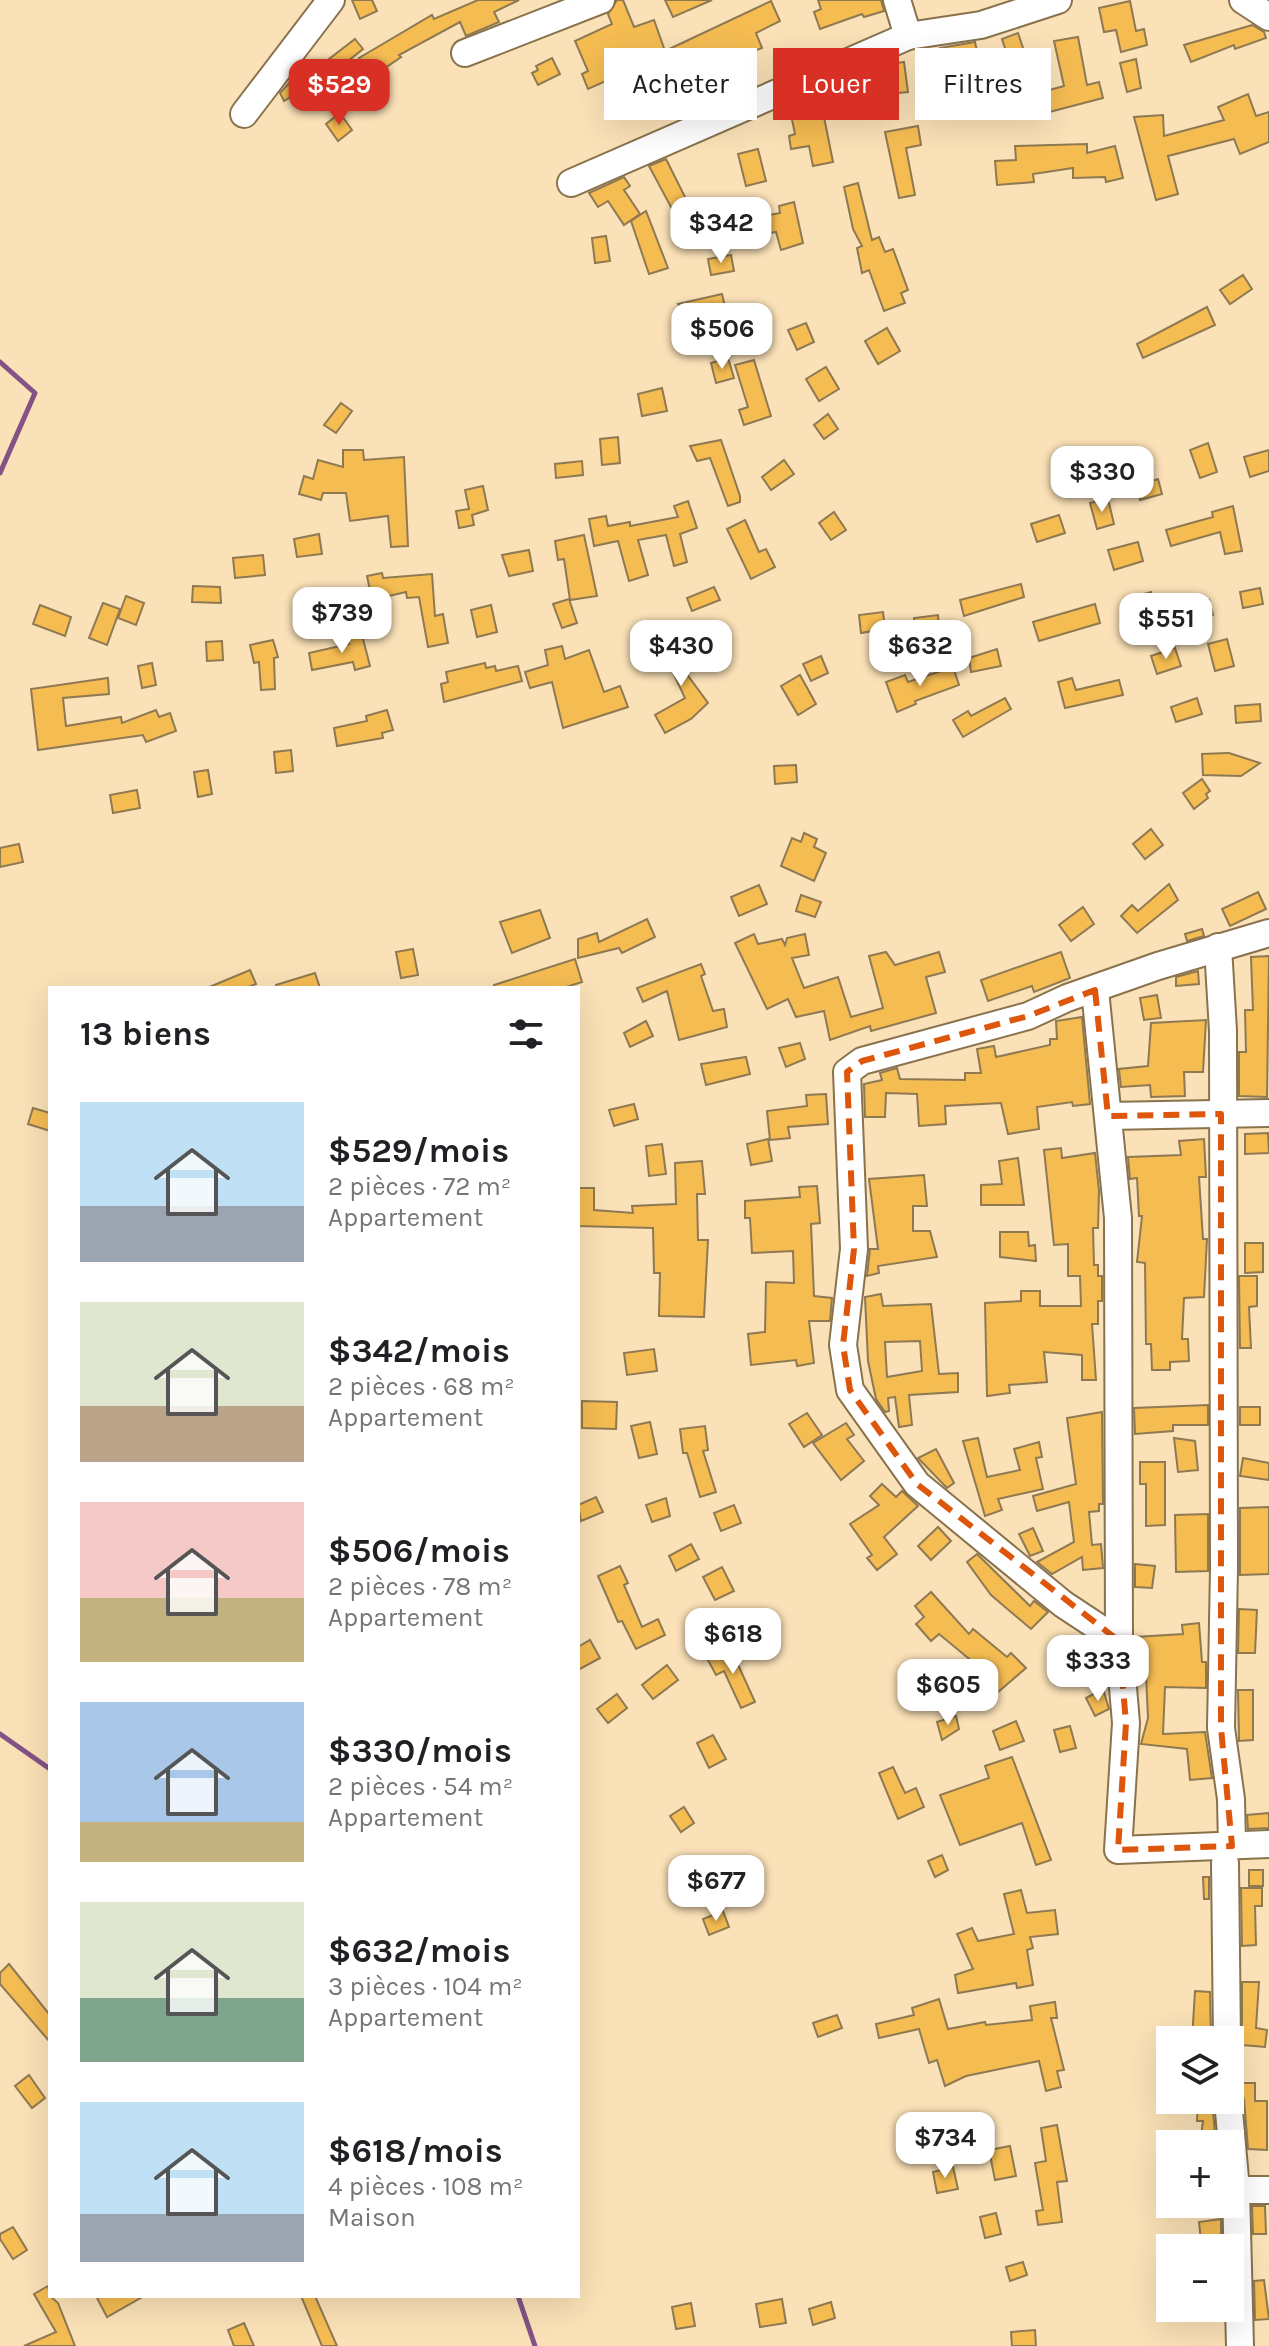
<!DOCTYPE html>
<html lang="fr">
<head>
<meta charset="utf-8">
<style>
	:root { --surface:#fff; --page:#f6f6f6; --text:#202124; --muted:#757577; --accent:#d93025 }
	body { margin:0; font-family:Karla,sans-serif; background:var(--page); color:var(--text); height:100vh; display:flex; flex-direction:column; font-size:30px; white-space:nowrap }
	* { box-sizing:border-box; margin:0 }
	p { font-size:26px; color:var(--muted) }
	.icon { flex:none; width:44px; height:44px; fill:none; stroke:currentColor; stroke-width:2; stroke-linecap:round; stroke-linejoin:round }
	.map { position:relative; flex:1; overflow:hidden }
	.drawer { position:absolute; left:48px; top:986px; width:532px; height:1312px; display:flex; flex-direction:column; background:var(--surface); border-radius:0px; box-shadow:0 8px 32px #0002 }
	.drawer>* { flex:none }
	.banner { position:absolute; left:604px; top:48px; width:544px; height:72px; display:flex; gap:16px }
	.fabs { position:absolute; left:1156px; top:2026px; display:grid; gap:16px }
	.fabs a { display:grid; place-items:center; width:88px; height:88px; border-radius:0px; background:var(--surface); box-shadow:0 8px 32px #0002; font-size:40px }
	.price { position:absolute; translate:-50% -68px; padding:0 18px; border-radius:16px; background:#fff; color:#222; font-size:26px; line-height:52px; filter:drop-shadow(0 2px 4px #0008) }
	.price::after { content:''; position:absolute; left:50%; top:48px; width:24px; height:18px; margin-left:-12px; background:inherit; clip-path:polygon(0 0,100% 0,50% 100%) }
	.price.current { background:var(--accent); color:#fff }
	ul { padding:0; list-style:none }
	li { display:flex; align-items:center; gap:24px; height:200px; padding:0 32px }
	li span { display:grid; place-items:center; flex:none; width:224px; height:160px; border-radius:0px; color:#555 }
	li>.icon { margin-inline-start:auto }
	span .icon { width:96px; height:96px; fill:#fffc; stroke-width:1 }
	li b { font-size:34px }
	h2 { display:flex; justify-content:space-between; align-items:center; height:96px; padding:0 32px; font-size:34px }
	.tag { padding:0 28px; border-radius:0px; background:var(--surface); box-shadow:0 8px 32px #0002; font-size:28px; line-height:72px }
	.tag.current { background:var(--accent); color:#fff }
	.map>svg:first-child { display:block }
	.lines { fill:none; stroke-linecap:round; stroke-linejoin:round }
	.stream { stroke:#835286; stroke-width:5 }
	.building { fill:#f5bc52; stroke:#8f7952; stroke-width:2; fill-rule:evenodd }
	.minor-casing { stroke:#89724c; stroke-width:30 }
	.minor { stroke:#fff; stroke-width:26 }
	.marked { fill:none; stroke:#de560c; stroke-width:6; stroke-dasharray:16 10; stroke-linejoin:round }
</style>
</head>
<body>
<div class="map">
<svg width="1269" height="2346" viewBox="0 0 1269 2346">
	<rect width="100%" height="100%" fill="#fae1b7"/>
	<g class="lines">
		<g class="stream">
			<polyline points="0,362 35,393 0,473"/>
			<polyline points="0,1734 50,1769"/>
			<polyline points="518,2296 535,2346"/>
		</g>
	</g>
	<g class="building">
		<polygon points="352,0 372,0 377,11 360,19"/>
		<polygon points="478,0 519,0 494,12 499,22 466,36 460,22 399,55 401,57 372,77 359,58 432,15 434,19"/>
		<polygon points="617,0 623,0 634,27 654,20 665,51 771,1 780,21 756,33 762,48 719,65 698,72 695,64 643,84 637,67 588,89 582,74 588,71 575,41 612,24 608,14"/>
		<polygon points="665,0 712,0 673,17"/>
		<polygon points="818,0 881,0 884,11 864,17 862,14 820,29 814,12 821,9"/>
		<polygon points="1130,1 1136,31 1144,29 1147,45 1121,52 1116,30 1104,32 1099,8"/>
		<polygon points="1252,25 1264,32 1266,38 1235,49 1234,45 1191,62 1184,45"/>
		<polygon points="1018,33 1025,54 1009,60 1002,39"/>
		<polygon points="1078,37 1087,85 1099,82 1103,98 1034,116 1032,110 1028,111 1024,97 1064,86 1054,41"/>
		<polygon points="355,39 363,49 328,77 320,66"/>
		<polygon points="975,42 979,61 944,69 940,48"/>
		<polygon points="552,58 560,74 538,85 532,73 538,70 536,66"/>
		<polygon points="1136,59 1141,88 1127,92 1120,63"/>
		<polygon points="904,62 908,92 888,94 884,65"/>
		<polygon points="293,79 300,91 284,101 280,93"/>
		<polygon points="1027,79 1030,93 1012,98 1009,84"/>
		<polygon points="840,83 845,108 823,112 833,162 813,166 809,146 791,149 789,136 795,134 789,105"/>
		<polygon points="1248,94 1256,116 1269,112 1269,142 1240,154 1234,139 1168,156 1178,194 1156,200 1134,117 1163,115 1164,136 1224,120 1218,107"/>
		<polygon points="340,113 352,130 338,141 326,124"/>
		<polygon points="918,126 921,145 906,148 915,195 899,198 885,132"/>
		<polygon points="1087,144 1087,153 1115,146 1123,178 1106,182 1105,177 1073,178 1073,168 1033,174 1034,182 997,185 995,161 1016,160 1015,146"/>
		<polygon points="758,149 766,181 746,186 738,154"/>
		<polygon points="666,159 687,201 672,209 649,166"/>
		<polygon points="624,177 630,186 624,190 640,214 624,225 608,201 598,207 589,193"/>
		<polygon points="858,183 872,240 879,237 885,252 893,249 908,290 901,293 905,303 884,311 869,270 862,273 857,248 862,246 853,229 844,187"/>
		<polygon points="794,202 803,243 781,250 776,232 751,236 748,219 780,213 779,206"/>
		<polygon points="646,211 668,268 649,274 631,221"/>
		<polygon points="606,236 610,261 595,263 592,238"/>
		<polygon points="731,255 734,271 711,275 708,259"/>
		<polygon points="1243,275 1252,289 1230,304 1220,290"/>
		<polygon points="722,294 727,315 692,332 678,304"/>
		<polygon points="1207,307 1215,325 1143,358 1137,344"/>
		<polygon points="806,323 814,342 797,350 788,330"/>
		<polygon points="887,328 900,351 878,364 865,341"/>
		<polygon points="728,358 734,378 716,383 711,363"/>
		<polygon points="754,360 771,416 744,425 739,410 748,407 735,365"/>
		<polygon points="826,367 839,389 819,401 806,379"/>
		<polygon points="662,388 667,411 642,416 638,394"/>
		<polygon points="341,403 352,411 336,433 324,425"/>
		<polygon points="828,414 838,429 824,439 814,425"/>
		<polygon points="618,437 620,463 602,465 600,439"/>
		<polygon points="721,440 740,496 740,502 728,506 710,458 697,461 690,446"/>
		<polygon points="1208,443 1217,472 1200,478 1190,450"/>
		<polygon points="343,450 363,450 364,460 404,457 408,546 391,547 388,516 350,521 346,493 323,493 321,500 299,494 304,476 313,479 318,460 343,467"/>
		<polygon points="1269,450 1269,471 1250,477 1244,457"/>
		<polygon points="784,460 794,474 771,490 762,477"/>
		<polygon points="582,461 583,475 556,478 555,464"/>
		<polygon points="1158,479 1162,494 1140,500 1137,485"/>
		<polygon points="483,486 488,510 472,515 474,525 459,528 456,511 469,509 465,490"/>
		<polygon points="1108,499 1114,524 1097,529 1090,503"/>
		<polygon points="688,501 697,528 680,534 687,562 674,566 666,535 638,540 648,575 629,581 618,541 594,546 589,519 606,516 608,526 630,522 630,526 678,517 674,506"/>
		<polygon points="1233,506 1242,551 1225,554 1220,532 1171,546 1166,530 1213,517 1212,512"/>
		<polygon points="834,512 846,530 831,540 819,523"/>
		<polygon points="1059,515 1065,533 1037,542 1031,524"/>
		<polygon points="745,520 759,552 766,549 775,567 751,579 727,529"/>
		<polygon points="319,534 322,554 297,557 294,539"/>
		<polygon points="584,535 597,596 570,600 564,559 558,560 555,541"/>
		<polygon points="1138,542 1143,561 1114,570 1108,550"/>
		<polygon points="529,550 533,571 509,576 502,555"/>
		<polygon points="263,555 265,575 235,578 233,558"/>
		<polygon points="382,573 383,578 432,574 435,616 443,614 448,643 428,647 419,597 407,598 406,592 372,600 367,576"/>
		<polygon points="1021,584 1024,597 964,616 960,600"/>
		<polygon points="193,586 220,587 221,603 192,602"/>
		<polygon points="714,587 720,600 692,611 687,598"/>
		<polygon points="1260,588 1263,604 1243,608 1240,592"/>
		<polygon points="1151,592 1155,608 1134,613 1130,598"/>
		<polygon points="126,596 144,603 136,625 118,618"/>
		<polygon points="329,596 334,616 310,622 305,602"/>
		<polygon points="569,599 577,623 562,628 553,604"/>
		<polygon points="1209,600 1213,615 1197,619 1193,604"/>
		<polygon points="103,603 120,609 107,645 89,638"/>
		<polygon points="1095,604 1100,623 1039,641 1033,622"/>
		<polygon points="40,605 71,617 65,636 33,624"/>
		<polygon points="491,605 497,632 477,637 471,610"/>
		<polygon points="883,612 885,629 861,633 859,615"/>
		<polygon points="938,615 940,638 916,641 914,618"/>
		<polygon points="362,635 370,666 355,670 353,662 312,670 309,653 349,644 348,639"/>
		<polygon points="682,637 696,669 686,673 708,703 691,719 665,733 655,715 685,698 661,647"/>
		<polygon points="1227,639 1234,666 1215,671 1208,644"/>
		<polygon points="273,640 278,657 274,658 275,689 261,690 259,662 254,663 250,645"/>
		<polygon points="222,641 223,660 207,661 206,642"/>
		<polygon points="562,646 565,659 589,650 604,692 620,686 628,707 563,728 552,682 530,688 525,672 548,665 545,650"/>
		<polygon points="1175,648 1181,666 1157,674 1151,656"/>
		<polygon points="997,649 1001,666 971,672 969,658"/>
		<polygon points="821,656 828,673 811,681 803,664"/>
		<polygon points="152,663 156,685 142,688 138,666"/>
		<polygon points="485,663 486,668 495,666 496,671 518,666 522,681 444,702 441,684 448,682 446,672"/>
		<polygon points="953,667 959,685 915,701 916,704 897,712 886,682 905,675 908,682"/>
		<polygon points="800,675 816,704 798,715 781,686"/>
		<polygon points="108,678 109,694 63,698 66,726 121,717 122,723 156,710 159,717 170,713 176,731 146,742 143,735 38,750 31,689"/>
		<polygon points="1072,678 1076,690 1119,680 1123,695 1065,708 1058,682"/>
		<polygon points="1005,698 1011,709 963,737 953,720 968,711 971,716"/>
		<polygon points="1197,698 1202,714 1176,722 1171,707"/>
		<polygon points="1260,704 1261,721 1236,723 1235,706"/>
		<polygon points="387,710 393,730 382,733 383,738 337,746 334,728 367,721 366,716"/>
		<polygon points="291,750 293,771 276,773 274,752"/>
		<polygon points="1228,753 1229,753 1260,763 1241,776 1203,775 1202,754"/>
		<polygon points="796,765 797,782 775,784 774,766"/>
		<polygon points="208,770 212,794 198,797 194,772"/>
		<polygon points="1202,779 1210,791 1206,794 1208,798 1194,809 1183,793"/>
		<polygon points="137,790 140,808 113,813 110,795"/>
		<polygon points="1151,829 1163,845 1145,859 1133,844"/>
		<polygon points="804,833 817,839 814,847 826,853 814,881 781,866 792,838 801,842"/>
		<polygon points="19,844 23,862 0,867 0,848"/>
		<polygon points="1169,884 1178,900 1137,933 1121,916 1132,905 1138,911"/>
		<polygon points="759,885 767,904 739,916 731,897"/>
		<polygon points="1258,892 1266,909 1230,926 1222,909"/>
		<polygon points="801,895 821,902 815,917 796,911"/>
		<polygon points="1083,907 1094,924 1071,941 1059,925"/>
		<polygon points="540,910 550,938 512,953 500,922"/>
		<polygon points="647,919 655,937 622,953 619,948 578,958 578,939 597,933 599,942"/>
		<polygon points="1202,929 1204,936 1187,941 1185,934"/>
		<polygon points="754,934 758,944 782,939 785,945 787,938 805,934 809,955 792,958 804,988 838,977 851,1017 883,1008 869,956 886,952 895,965 939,952 945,972 926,977 936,1013 871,1031 870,1026 830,1040 824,1011 796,1017 788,999 767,1009 735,943"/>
		<polygon points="413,949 418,975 401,978 396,952"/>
		<polygon points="1061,952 1070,978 1034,992 1032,986 988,1001 981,980"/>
		<polygon points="1269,956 1267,1097 1239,1096 1239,1052 1246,1052 1245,1010 1253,1010 1251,957"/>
		<polygon points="575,959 582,982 563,988 494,988 494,985"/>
		<polygon points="701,964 705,974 701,976 713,1011 724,1009 727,1027 679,1040 667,991 643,1002 637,988"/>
		<polygon points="250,970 256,984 246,988 207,988"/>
		<polygon points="1198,971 1199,984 1176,986 1176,977"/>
		<polygon points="315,973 320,988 277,988 276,985"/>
		<polygon points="1157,995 1161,1018 1144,1020 1140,998"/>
		<polygon points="1082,1017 1090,1104 1073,1106 1072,1102 1037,1107 1039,1129 1008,1134 1001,1103 945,1106 946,1124 919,1126 917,1094 886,1093 885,1117 865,1117 864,1084 882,1080 880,1073 897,1068 900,1079 965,1080 965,1073 981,1073 977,1049 994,1046 996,1057 1050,1045 1050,1039 1057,1039 1056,1021"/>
		<polygon points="1206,1020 1203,1072 1184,1072 1185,1096 1151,1097 1150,1085 1121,1087 1119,1069 1148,1066 1151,1023"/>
		<polygon points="646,1021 653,1036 630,1047 624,1033"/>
		<polygon points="800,1043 805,1059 786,1067 779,1048"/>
		<polygon points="746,1057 750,1074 706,1085 701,1064"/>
		<polygon points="826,1094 828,1124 788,1127 790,1138 770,1140 767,1111 807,1106 806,1095"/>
		<polygon points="634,1104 638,1119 614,1126 609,1110"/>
		<polygon points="33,1108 50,1113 50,1131 28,1124"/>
		<polygon points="1268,1133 1269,1153 1245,1154 1245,1134"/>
		<polygon points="768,1139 772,1161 751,1165 747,1144"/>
		<polygon points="1204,1139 1206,1177 1199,1177 1203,1239 1207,1239 1204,1297 1184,1298 1182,1339 1188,1339 1189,1361 1170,1362 1170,1370 1152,1370 1151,1344 1146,1344 1145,1263 1137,1262 1142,1216 1139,1216 1137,1178 1130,1179 1128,1157 1181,1155 1179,1141"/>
		<polygon points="662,1144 666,1174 649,1176 646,1146"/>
		<polygon points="1061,1148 1062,1158 1095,1153 1099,1191 1098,1228 1093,1228 1094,1265 1098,1265 1098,1276 1102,1276 1102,1301 1098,1301 1098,1324 1092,1324 1096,1380 1082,1380 1082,1355 1044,1352 1047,1382 1009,1385 1010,1393 987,1396 985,1303 1021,1301 1021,1291 1040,1291 1040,1306 1081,1306 1080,1276 1068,1276 1068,1244 1054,1245 1044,1150"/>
		<polygon points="1018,1158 1024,1205 981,1205 981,1185 1002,1184 999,1161"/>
		<polygon points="702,1161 705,1194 697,1194 698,1240 708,1240 704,1317 659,1316 660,1273 654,1273 653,1228 578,1226 578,1188 594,1188 594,1210 633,1213 632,1206 676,1204 675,1163"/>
		<polygon points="924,1175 927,1206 913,1206 913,1231 930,1231 937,1257 878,1266 879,1273 867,1276 870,1249 878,1249 869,1179"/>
		<polygon points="817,1186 820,1223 811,1224 814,1296 832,1298 830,1321 809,1321 814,1363 797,1366 796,1360 751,1365 748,1334 765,1332 766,1282 794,1283 793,1251 752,1253 750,1218 745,1218 745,1201 800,1197 799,1187"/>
		<polygon points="1000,1232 1028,1232 1029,1246 1035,1245 1036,1261 1000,1257"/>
		<polygon points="1245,1243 1263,1243 1263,1272 1245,1273"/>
		<polygon points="1239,1276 1257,1276 1257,1306 1249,1307 1251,1348 1240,1348"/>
		<path d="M881,1294L883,1306L931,1304L939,1374L958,1373V1392L909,1395L912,1425L899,1427L895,1397L888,1398L889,1411L885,1412L876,1399L868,1361L865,1297ZM920,1341L922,1371L887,1377L885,1342Z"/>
		<polygon points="654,1349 657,1371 627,1375 624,1353"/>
		<polygon points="582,1401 617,1402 616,1429 582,1428"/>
		<polygon points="1208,1405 1208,1425 1173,1425 1173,1431 1135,1434 1134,1408"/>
		<rect x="1240" y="1407" width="20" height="18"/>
		<polygon points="1102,1412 1103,1504 1099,1504 1099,1511 1089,1512 1092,1545 1101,1544 1103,1568 1083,1570 1082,1557 1052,1574 1037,1562 1074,1542 1069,1502 1037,1511 1033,1496 1076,1484 1067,1418"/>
		<polygon points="807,1413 822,1435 804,1447 789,1424"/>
		<polygon points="650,1422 657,1454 639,1458 631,1426"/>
		<polygon points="846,1423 854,1435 847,1439 864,1461 841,1480 813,1443"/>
		<polygon points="705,1426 708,1450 703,1451 716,1492 700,1497 687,1453 683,1453 680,1429"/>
		<polygon points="978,1438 987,1477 1020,1470 1014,1449 1039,1442 1042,1457 1036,1458 1043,1489 998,1499 1002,1510 985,1516 963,1441"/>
		<polygon points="1174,1438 1195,1441 1198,1470 1178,1472"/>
		<polygon points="936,1449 954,1483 947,1488 918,1458"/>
		<polygon points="1243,1458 1269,1463 1269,1480 1240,1476"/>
		<polygon points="1140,1462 1165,1462 1165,1525 1146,1526 1146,1484 1140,1484"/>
		<polygon points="882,1484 896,1497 902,1491 918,1506 884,1537 897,1554 877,1570 867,1558 872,1555 850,1524 879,1505 870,1496"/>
		<polygon points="596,1497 603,1512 581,1521 578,1505"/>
		<polygon points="666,1498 670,1516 652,1522 646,1505"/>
		<polygon points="734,1505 741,1523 721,1531 714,1513"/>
		<polygon points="1269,1507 1269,1574 1240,1575 1240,1508"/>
		<polygon points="1208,1514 1208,1571 1176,1572 1175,1515"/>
		<polygon points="938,1527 951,1541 931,1560 918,1546"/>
		<polygon points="1033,1528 1043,1551 1030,1556 1019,1534"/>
		<polygon points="691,1544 699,1559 676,1571 669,1556"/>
		<polygon points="977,1554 1030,1606 1034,1601 1048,1612 1031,1629 991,1595 967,1562"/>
		<polygon points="1135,1564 1155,1566 1152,1588 1135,1587"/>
		<polygon points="620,1566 628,1583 624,1585 642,1627 658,1619 665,1635 636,1649 622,1621 618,1622 598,1576"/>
		<polygon points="722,1567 734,1591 715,1600 703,1577"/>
		<polygon points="931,1592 969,1634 973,1629 1007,1657 1011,1653 1026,1668 990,1699 978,1687 990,1676 939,1634 931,1641 916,1624 924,1617 915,1606"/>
		<polygon points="1239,1609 1257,1610 1255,1653 1238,1653"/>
		<polygon points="1199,1623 1202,1662 1206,1662 1206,1688 1165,1687 1163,1734 1205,1732 1212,1778 1190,1780 1187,1749 1141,1744 1148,1718 1145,1654 1136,1654 1135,1637 1183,1634 1182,1625"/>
		<polygon points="590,1640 600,1658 578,1670 578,1647"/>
		<polygon points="1078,1641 1087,1657 1070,1666 1062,1651"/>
		<polygon points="730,1647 755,1702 741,1708 724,1671 716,1675 708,1660"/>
		<polygon points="667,1665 678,1680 653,1699 642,1685"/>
		<polygon points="1103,1689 1109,1709 1095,1716 1086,1698"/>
		<polygon points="1238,1690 1253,1690 1253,1740 1239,1741"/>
		<polygon points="617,1694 627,1708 608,1723 597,1709"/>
		<polygon points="956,1716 959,1729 942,1740 937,1722"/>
		<polygon points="1016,1721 1024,1741 1000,1750 993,1731"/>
		<polygon points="1070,1726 1076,1748 1060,1752 1054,1730"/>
		<polygon points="713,1735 726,1759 709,1768 697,1743"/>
		<polygon points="1012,1757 1051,1860 1036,1865 1022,1823 960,1845 940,1795 989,1778 985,1766"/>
		<polygon points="893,1767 905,1793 916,1788 924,1807 898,1819 879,1773"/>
		<polygon points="684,1807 694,1823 681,1832 670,1816"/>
		<polygon points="1269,1813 1269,1828 1248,1829 1247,1815"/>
		<polygon points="942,1855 948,1870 935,1877 928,1861"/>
		<rect x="1249" y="1870" width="14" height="16"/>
		<polygon points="1203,1877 1209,1877 1209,1899 1204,1899"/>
		<polygon points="1241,1888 1262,1888 1262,1906 1255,1906 1256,1945 1242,1946"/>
		<polygon points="1021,1890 1027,1913 1055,1910 1058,1934 1030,1937 1033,1948 1027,1950 1033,1985 1017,1988 1016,1983 958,1993 955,1975 973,1969 957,1934 972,1928 978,1941 1014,1934 1004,1894"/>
		<polygon points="723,1911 729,1927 709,1935 703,1919"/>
		<polygon points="9,1964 50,2015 50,2042 0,1984 0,1973"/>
		<polygon points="1242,1982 1259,1982 1256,2028 1267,2030 1265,2047 1242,2045"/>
		<polygon points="1195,1991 1210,1992 1211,2040 1192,2040"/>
		<polygon points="939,1999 948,2029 985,2022 986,2025 1032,2020 1030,2006 1055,2002 1057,2018 1051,2018 1064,2070 1057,2071 1061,2087 1046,2091 1039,2061 966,2076 945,2086 937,2060 929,2063 919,2029 879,2038 876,2024 914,2015 912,2008"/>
		<polygon points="837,2015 842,2028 818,2037 813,2023"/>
		<polygon points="29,2075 45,2098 32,2108 15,2086"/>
		<polygon points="1234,2083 1255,2083 1255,2101 1267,2101 1267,2150 1248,2149 1244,2099"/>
		<polygon points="1198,2100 1212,2100 1216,2144 1200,2144 1203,2121 1197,2121"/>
		<polygon points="1057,2125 1067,2181 1057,2182 1062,2222 1038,2225 1036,2211 1043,2210 1035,2163 1046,2161 1041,2128"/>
		<polygon points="1010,2146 1016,2176 995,2180 989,2150"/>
		<polygon points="953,2167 958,2189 937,2193 933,2172"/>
		<polygon points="1252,2206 1265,2206 1266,2234 1253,2234"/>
		<polygon points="996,2213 1001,2234 985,2238 980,2217"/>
		<polygon points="1221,2219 1221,2239 1201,2241 1199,2222"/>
		<polygon points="13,2227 27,2250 13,2259 0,2239 0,2234"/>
		<polygon points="1023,2262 1027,2275 1010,2281 1006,2267"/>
		<polygon points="1264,2280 1269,2319 1255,2320 1254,2281"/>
		<polygon points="48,2286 50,2296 58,2303 75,2346 24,2346 56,2332 34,2294"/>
		<polygon points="96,2296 144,2296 107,2317"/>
		<polygon points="301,2296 315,2296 337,2346 322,2346"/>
		<polygon points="782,2299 786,2323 760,2327 756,2304"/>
		<polygon points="831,2302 835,2318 813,2325 809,2309"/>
		<polygon points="691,2303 695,2326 676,2329 672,2307"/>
		<polygon points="244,2323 254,2346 234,2346 228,2330"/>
		<polygon points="1035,2330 1036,2346 1012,2346 1011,2332"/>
	</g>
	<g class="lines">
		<g class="minor-casing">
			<g id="minor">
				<polyline points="897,0 908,36"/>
				<polyline points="1243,0 1269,17"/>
				<polyline points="465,53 601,0"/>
				<polyline points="244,114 331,0"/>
				<polyline points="571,183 908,36 981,25 1058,0"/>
				<polyline points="1218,947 1223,1031 1224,1568 1221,1728 1231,1799 1232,1846"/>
				<polyline points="1095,990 1118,1218 1119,1641 1126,1723 1118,1850 1269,1844"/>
				<polyline points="1108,1116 1269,1113"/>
				<polyline points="1119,1641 1063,1604 917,1484 850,1390 843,1345 854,1249 847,1072 862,1061 1028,1016 1067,998 1158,966 1269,933"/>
				<polyline points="1225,1863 1227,2040"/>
				<polyline points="1228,2100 1236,2190 1240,2346"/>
				<polyline points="1236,2190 1269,2190"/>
			</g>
		</g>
		<use href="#minor" class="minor"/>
	</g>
	<path class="marked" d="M1095,990L1108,1116L1221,1114V1728L1232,1846L1118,1850L1126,1723L1119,1641L917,1484L850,1390L843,1345L854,1249L847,1072L862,1061L1028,1016Z"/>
</svg>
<div class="fabs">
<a><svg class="icon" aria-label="layers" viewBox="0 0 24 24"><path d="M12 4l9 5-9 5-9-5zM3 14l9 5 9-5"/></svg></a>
<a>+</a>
<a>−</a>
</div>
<b class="price current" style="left:339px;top:127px">$529</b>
<b class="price" style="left:721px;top:265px">$342</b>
<b class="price" style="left:722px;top:371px">$506</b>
<b class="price" style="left:1102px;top:514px">$330</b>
<b class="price" style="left:342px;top:655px">$739</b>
<b class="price" style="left:1166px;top:661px">$551</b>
<b class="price" style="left:681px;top:688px">$430</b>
<b class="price" style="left:920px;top:688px">$632</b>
<b class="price" style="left:733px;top:1676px">$618</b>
<b class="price" style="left:1098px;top:1703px">$333</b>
<b class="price" style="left:948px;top:1727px">$605</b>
<b class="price" style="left:716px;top:1923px">$677</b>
<b class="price" style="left:945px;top:2180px">$734</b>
<div class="banner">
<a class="tag">Acheter</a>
<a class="tag current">Louer</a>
<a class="tag">Filtres</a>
</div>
<section class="drawer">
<h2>13 biens<svg class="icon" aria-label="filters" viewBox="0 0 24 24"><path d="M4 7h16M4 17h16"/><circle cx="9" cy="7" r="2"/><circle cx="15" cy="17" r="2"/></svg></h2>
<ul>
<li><span style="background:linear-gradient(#bfe0f5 65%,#9aa5b1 0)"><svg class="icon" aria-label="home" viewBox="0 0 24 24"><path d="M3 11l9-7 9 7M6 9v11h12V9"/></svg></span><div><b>$529/mois</b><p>2 pièces · 72 m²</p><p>Appartement</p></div></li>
<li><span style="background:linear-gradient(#dfe7d0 65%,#b9a48a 0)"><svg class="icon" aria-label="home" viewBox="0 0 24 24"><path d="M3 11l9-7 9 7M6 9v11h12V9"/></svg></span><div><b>$342/mois</b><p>2 pièces · 68 m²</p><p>Appartement</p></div></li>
<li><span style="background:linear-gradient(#f6c9c9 60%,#c2b280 0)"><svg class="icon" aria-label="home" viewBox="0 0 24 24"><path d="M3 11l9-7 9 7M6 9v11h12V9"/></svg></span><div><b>$506/mois</b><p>2 pièces · 78 m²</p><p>Appartement</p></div></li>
<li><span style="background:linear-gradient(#a9c7e8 75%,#c2b280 0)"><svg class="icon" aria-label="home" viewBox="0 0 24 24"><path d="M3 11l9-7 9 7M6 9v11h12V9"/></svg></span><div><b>$330/mois</b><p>2 pièces · 54 m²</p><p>Appartement</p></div></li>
<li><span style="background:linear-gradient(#dfe7d0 60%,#7fa58c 0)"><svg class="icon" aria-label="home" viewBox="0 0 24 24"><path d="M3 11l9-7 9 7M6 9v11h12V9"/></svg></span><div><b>$632/mois</b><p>3 pièces · 104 m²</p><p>Appartement</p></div></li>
<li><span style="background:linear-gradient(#bfe0f5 70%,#9aa5b1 0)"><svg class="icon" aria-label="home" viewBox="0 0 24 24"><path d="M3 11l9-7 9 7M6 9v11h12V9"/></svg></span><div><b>$618/mois</b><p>4 pièces · 108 m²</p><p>Maison</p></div></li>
</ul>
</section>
</div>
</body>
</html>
